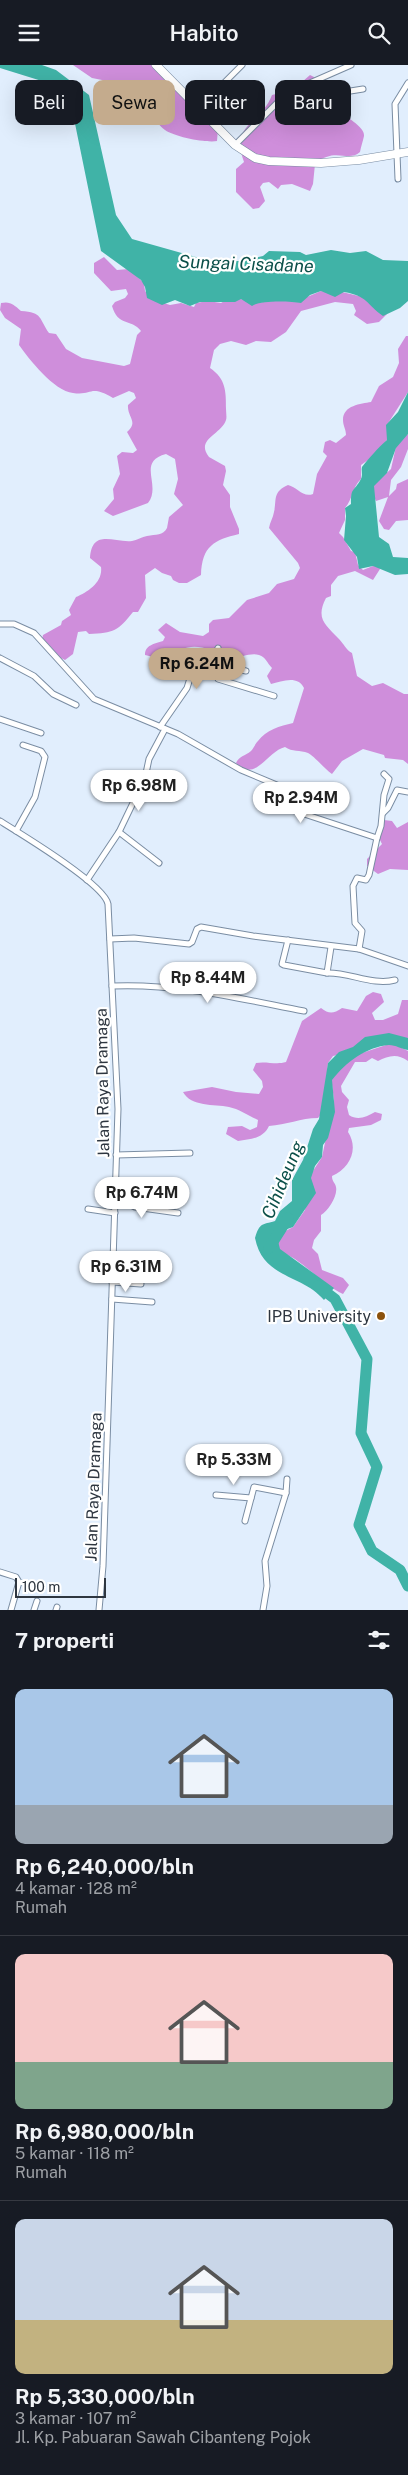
<!DOCTYPE html>
<html lang="id">
<head>
<meta charset="utf-8">
<style>
	:root { --surface:#171b24; --page:#20242c; --text:#f1f3f6; --muted:#9ea1a6; --line:#363941; --accent:#c4ab8d }
	body { margin:0; font-family:"Public Sans",sans-serif; background:var(--page); color:var(--text); height:100vh; display:flex; flex-direction:column; font-size:19px; white-space:nowrap }
	* { box-sizing:border-box; margin:0 }
	p { font-size:16px; color:var(--muted) }
	.icon { flex:none; width:28px; height:28px; fill:none; stroke:currentColor; stroke-width:2; stroke-linecap:round; stroke-linejoin:round }
	.map { position:relative; height:1545px; overflow:hidden }
	.details { display:flex; flex-direction:column; background:var(--surface); flex:1 }
	.details>* { flex:none }
	.top-card { position:absolute; left:15px; top:15px; width:379px; height:45px; display:flex; gap:10px }
	.scale { position:absolute; left:15px; bottom:12px; width:91px; box-sizing:border-box; padding-left:5px; border:2px solid #2e3640; border-top:0; font-size:14px; line-height:18px; white-space:nowrap; color:#2e3640; -webkit-text-stroke:4px #fff; paint-order:stroke }
	.price { position:absolute; translate:-50% -42px; padding:0 11px; border-radius:18px; background:#fff; color:#222; font-size:16px; line-height:32px; filter:drop-shadow(0 1px 2px #0008) }
	.price::after { content:''; position:absolute; left:50%; top:30px; width:15px; height:11px; margin-left:-8px; background:inherit; clip-path:polygon(0 0,100% 0,50% 100%) }
	.price.current { background:var(--accent); color:#111 }
	ul { padding:0; list-style:none }
	li { display:grid; align-content:center; gap:10px; height:265px; padding:0 15px }
	li+li { border-top:1px solid var(--line) }
	li span { display:grid; place-items:center; height:155px; border-radius:10px; color:#555 }
	li>.icon { margin-inline-start:auto }
	span .icon { width:90px; height:90px; fill:#fffc; stroke-width:1 }
	li b { font-size:21px }
	h2 { display:flex; justify-content:space-between; align-items:center; height:60px; padding:0 15px; font-size:21px }
	.chip { padding:0 18px; border-radius:10px; background:var(--surface); box-shadow:0 5px 20px #0002; font-size:18px; line-height:45px }
	.chip.current { background:var(--accent); color:#111 }
	header { display:flex; justify-content:space-between; align-items:center; height:65px; padding:0 15px; background:var(--surface); font-size:22px; font-weight:600 }
	.map>svg:first-child { display:block }
	.forest { fill:#cf8edb }
	.water { fill:#40b3a7 }
	.lines { fill:none; stroke-linecap:round; stroke-linejoin:round }
	.river { stroke:#40b3a7; stroke-width:11 }
	.street-casing { stroke:#7a8da3; stroke-width:7 }
	.secondary-casing { stroke:#7a8da3; stroke-width:9 }
	.street { stroke:#fff; stroke-width:5 }
	.secondary { stroke:#fff; stroke-width:8 }
	.poi-dot { fill:#8c520c; stroke:#fff; stroke-width:2 }
	.labels { text-anchor:middle; stroke-width:4.5; stroke-linejoin:round; paint-order:stroke }
	.street-label { font-size:16px; fill:#2e3640; stroke:#fff }
	.poi-label { font-size:16px; fill:#2e3640; stroke:#fff; text-anchor:end }
	.water-label { font-size:18px; font-style:italic; fill:#0b4f49; stroke:#fff }
</style>
</head>
<body>
<header><svg class="icon" aria-label="menu" viewBox="0 0 24 24"><path d="M4 6h16M4 12h16M4 18h16"/></svg>Habito<svg class="icon" aria-label="search" viewBox="0 0 24 24"><circle cx="10" cy="10" r="6"/><path d="M15 15l6 6"/></svg></header>
<div class="map">
<svg width="408" height="1545" viewBox="0 0 408 1545">
	<rect width="100%" height="100%" fill="#e1eefd"/>
	<g class="forest">
		<path d="M73,0H151L165,10L170,21L199,43L218,64L217,76C206,78 175,72 165,65C158,60 154,51 146,47C129,38 112,42 112,17L92,13Z"/>
		<path d="M310,10L318,14L317,34L322,47L343,48C348,54 365,62 364,71C363,76 361,81 360,87C348,98 335,81 315,99L313,119L310,126L292,119L281,120L278,124L269,117L263,118L260,122L265,136L259,143L253,144L236,127V104L244,97C230,58 261,59 272,30L294,24Z"/>
		<path d="M104,192L117,205L129,204L144,218L145,226L151,234L170,240L181,238L194,242L196,238L208,236L221,238L226,235L241,234L255,238L307,232L321,226L342,227L363,232L387,249L379,257L367,259L354,250L356,246L353,239L335,237L301,246L286,267L271,277L256,276L246,280L231,276L220,279L214,285L210,303C226,314 226,326 226,344C226,348 227,352 226,355C221,370 195,374 209,392L225,401L226,406L223,420L230,430V442L239,464V469C214,475 202,481 201,510L187,518H179L173,515L171,511L162,508L155,503L145,510L146,533L138,547H133C118,566 114,568 89,569L86,566L78,567L73,589L65,595C55,591 53,580 42,575L43,570L61,560L62,556L71,550L69,545L76,532C88,527 103,517 101,502L90,493C92,463 114,478 132,476C137,475 142,472 147,471C156,469 163,471 167,463L169,452L183,440L174,429L178,414L175,394L166,389C136,397 162,420 148,438L113,451L104,446L114,434L113,424L120,409L117,391L122,387L133,388L137,385L127,367C139,357 127,352 128,340L136,333L134,328L129,326L113,333C89,319 93,331 73,328C54,326 29,294 19,280L21,264L5,253L0,245L1,238C11,236 14,240 21,246C43,247 39,254 49,268L56,269L66,284L82,293L124,301L130,299L137,270L141,266C131,253 118,262 112,241L115,237L125,233L128,229L126,224L111,226L94,208V198Z"/>
		<path d="M406,271H408V327L387,360V375L375,390L361,400V414C352,422 353,434 345,443V455L339,468L343,472L351,486L355,487L358,500L363,505L378,499L380,504L373,515L355,506L338,511L331,520V531L326,533C315,554 326,560 339,574C344,579 346,585 352,588L357,611L372,621L383,618L404,629H408V699L403,695L385,693L384,690L363,684L342,696L332,709C325,704 314,691 308,688C300,685 292,687 285,682C266,687 256,718 236,698C239,691 245,691 251,686C254,683 255,679 258,676C266,665 280,661 293,658L304,623C298,610 282,616 271,619L267,611L272,603C267,598 266,592 259,590C249,587 237,595 228,592C204,582 189,574 166,595L145,590C145,580 154,579 163,576L165,572L158,565L166,558L180,567L203,571L209,567V559L213,555L229,553L247,535L269,528L277,519L294,514L300,503L298,498L269,463C270,457 273,453 274,447C277,435 272,427 288,420C297,422 303,433 313,429L317,409L327,391L323,387L325,377L330,375L336,378L346,370C346,364 343,361 343,355C343,340 361,339 371,337L379,321L393,312L399,298L398,284Z"/>
		<polygon points="408,369 408,384 401,402 391,415 389,431 396,424 397,419 408,414 408,455 396,456 389,465 384,464 379,456 388,432 376,436 370,423 391,404 397,377"/>
		<polygon points="384,755 392,756 397,763 408,757 408,805 390,804 378,809 367,801 367,794 382,779 376,767"/>
		<path d="M373,927L381,929L384,937L372,948L375,955H383L398,949L402,935H408V974L333,991L328,998L323,1047L318,1053C301,1053 286,1060 269,1061C263,1074 250,1074 238,1076L226,1069L228,1062L242,1061L250,1065L257,1062L258,1055C249,1051 239,1044 229,1042C214,1039 191,1042 183,1027L212,1022L236,1027L259,1029L263,1022L262,1016L253,1005L256,998C266,996 276,1000 286,997L302,956L321,943C329,949 333,949 342,943L357,946L366,931Z"/>
		<path d="M392,978L408,986V996C397,988 388,991 378,996L372,993L366,997H355L341,1021L342,1027L349,1035L347,1042L349,1050C358,1056 366,1052 375,1047L382,1049L381,1055L371,1060L349,1063L348,1067C359,1084 350,1103 332,1111C332,1117 335,1117 336,1122C338,1131 328,1146 321,1150V1166L314,1175L312,1183L318,1189L322,1205L343,1213L349,1220L343,1229C322,1220 297,1189 280,1188L277,1177L280,1169L293,1162L305,1145L309,1112L322,1092L334,1035L331,1012L353,991Z"/>
	</g>
	<g class="water">
		<path d="M0,0H42L56,5L89,30L116,150L132,174L210,196H239L263,191L269,186L300,187L306,190L331,185L350,188L366,186L383,195L408,196V236L400,243L383,251C366,239 368,231 344,227L335,232L321,226L310,230L301,238C291,236 259,235 252,241L241,234L235,237H200L190,241L175,235L162,240L147,233L145,222L141,215L101,186L71,39L45,17L0,3Z"/>
		<path d="M408,327V369L396,383L387,408L374,421L379,472L389,479L393,492L408,493V509L395,510L373,501L359,504L357,492L344,475L346,451L345,443L351,439C351,422 353,428 361,414C363,409 361,406 362,402C370,392 377,384 387,375L386,360L398,347Z"/>
		<path d="M389,968L408,973V985C401,984 396,980 389,980C366,982 346,997 332,1015L335,1047L328,1073L323,1080L322,1092L315,1101L311,1113L316,1128L293,1162L276,1168L280,1184L334,1223L324,1235C302,1209 263,1214 255,1173C260,1157 262,1160 275,1156L280,1146L292,1136V1115L303,1095L313,1064L319,1054L328,998L339,987L353,982L365,972Z"/>
	</g>
	<g class="lines">
		<g class="river">
			<polyline points="269,1183 288,1153"/>
			<polyline points="318,1221 335,1234 367,1294 361,1368 377,1402 359,1460 372,1486 400,1505 408,1521"/>
		</g>
		<g class="street-casing">
			<g id="street">
				<polyline points="308,19 315,30 319,31 363,24"/>
				<polyline points="199,43 242,0"/>
				<polyline points="235,80 287,28 351,0"/>
				<polyline points="398,114 395,39 408,18"/>
				<polyline points="0,559 14,559 34,568 94,634 178,669 241,705 284,723 287,727 286,739 292,745 377,773 381,761 384,730 389,714 384,709"/>
				<polyline points="0,593 34,611 53,629 76,640"/>
				<polyline points="246,606 212,598 218,614 274,631"/>
				<polyline points="0,654 41,668"/>
				<polyline points="160,662 187,623 191,610 202,608 212,598 218,583"/>
				<polyline points="383,748 388,743 397,725 408,727"/>
				<path d="M0,756C21,769 104,819 108,839L118,1044L103,1501L99,1545"/>
				<polyline points="16,766 35,732 45,692 41,686 23,680"/>
				<polyline points="119,767 159,798"/>
				<polyline points="87,815 119,767 145,713 149,694 165,664"/>
				<polyline points="110,874 134,873 189,879 192,877 197,864 201,862 253,871 359,884 408,901"/>
				<polyline points="288,875 282,899 284,900 327,908 331,882"/>
				<polyline points="359,884 362,866 355,858 353,821 357,813 366,815 369,810 377,773"/>
				<path d="M327,908C349,907 373,921 395,915"/>
				<path d="M112,921C176,918 241,934 304,946"/>
				<polyline points="116,1090 190,1088"/>
				<polyline points="115,1132 135,1142 178,1148"/>
				<polyline points="88,1144 115,1148"/>
				<polyline points="112,1217 141,1219"/>
				<polyline points="112,1234 152,1237"/>
				<polyline points="216,1430 251,1433"/>
				<polyline points="245,1456 254,1422 286,1428"/>
				<polyline points="0,1507 16,1512 19,1517 11,1545"/>
				<polyline points="34,1545 37,1536"/>
				<polyline points="56,1545 57,1542"/>
				<polyline points="263,1545 267,1521 265,1496 286,1428 287,1414"/>
			</g>
		</g>
		<g class="secondary-casing">
			<polyline id="secondary" points="156,0 235,80 255,93 269,96 321,98 359,95 408,87"/>
		</g>
		<use href="#street" class="street"/>
		<use href="#secondary" class="secondary"/>
	</g>
	<circle class="poi-dot" cx="381" cy="1251" r="5"/>
	<g class="labels">
		<g class="street-label">
			<text transform="translate(102 1018) rotate(-91)" y="6">Jalan Raya Dramaga</text>
			<text transform="translate(93 1422) rotate(-88)" y="6">Jalan Raya Dramaga</text>
		</g>
		<g class="poi-label">
			<text x="371" y="1257">IPB University</text>
		</g>
		<g class="water-label">
			<text transform="translate(246 199) rotate(2)" y="6">Sungai Cisadane</text>
			<text transform="translate(283 1115) rotate(-67)" y="6">Cihideung</text>
		</g>
	</g>
</svg>
<div class="scale">100 m</div>
<b class="price current" style="left:197px;top:625px">Rp 6.24M</b>
<b class="price" style="left:139px;top:747px">Rp 6.98M</b>
<b class="price" style="left:301px;top:759px">Rp 2.94M</b>
<b class="price" style="left:208px;top:939px">Rp 8.44M</b>
<b class="price" style="left:142px;top:1154px">Rp 6.74M</b>
<b class="price" style="left:126px;top:1228px">Rp 6.31M</b>
<b class="price" style="left:234px;top:1421px">Rp 5.33M</b>
<div class="top-card">
<a class="chip">Beli</a>
<a class="chip current">Sewa</a>
<a class="chip">Filter</a>
<a class="chip">Baru</a>
</div>
</div>
<section class="details">
<h2>7 properti<svg class="icon" aria-label="filters" viewBox="0 0 24 24"><path d="M4 7h16M4 17h16"/><circle cx="9" cy="7" r="2"/><circle cx="15" cy="17" r="2"/></svg></h2>
<ul>
<li><span style="background:linear-gradient(#a9c7e8 75%,#9aa5b1 0)"><svg class="icon" aria-label="home" viewBox="0 0 24 24"><path d="M3 11l9-7 9 7M6 9v11h12V9"/></svg></span><div><b>Rp 6,240,000/bln</b><p>4 kamar · 128 m²</p><p>Rumah</p></div></li>
<li><span style="background:linear-gradient(#f6c9c9 70%,#7fa58c 0)"><svg class="icon" aria-label="home" viewBox="0 0 24 24"><path d="M3 11l9-7 9 7M6 9v11h12V9"/></svg></span><div><b>Rp 6,980,000/bln</b><p>5 kamar · 118 m²</p><p>Rumah</p></div></li>
<li><span style="background:linear-gradient(#c9d6e8 65%,#c2b280 0)"><svg class="icon" aria-label="home" viewBox="0 0 24 24"><path d="M3 11l9-7 9 7M6 9v11h12V9"/></svg></span><div><b>Rp 5,330,000/bln</b><p>3 kamar · 107 m²</p><p>Jl. Kp. Pabuaran Sawah Cibanteng Pojok</p></div></li>
</ul>
</section>
</body>
</html>
